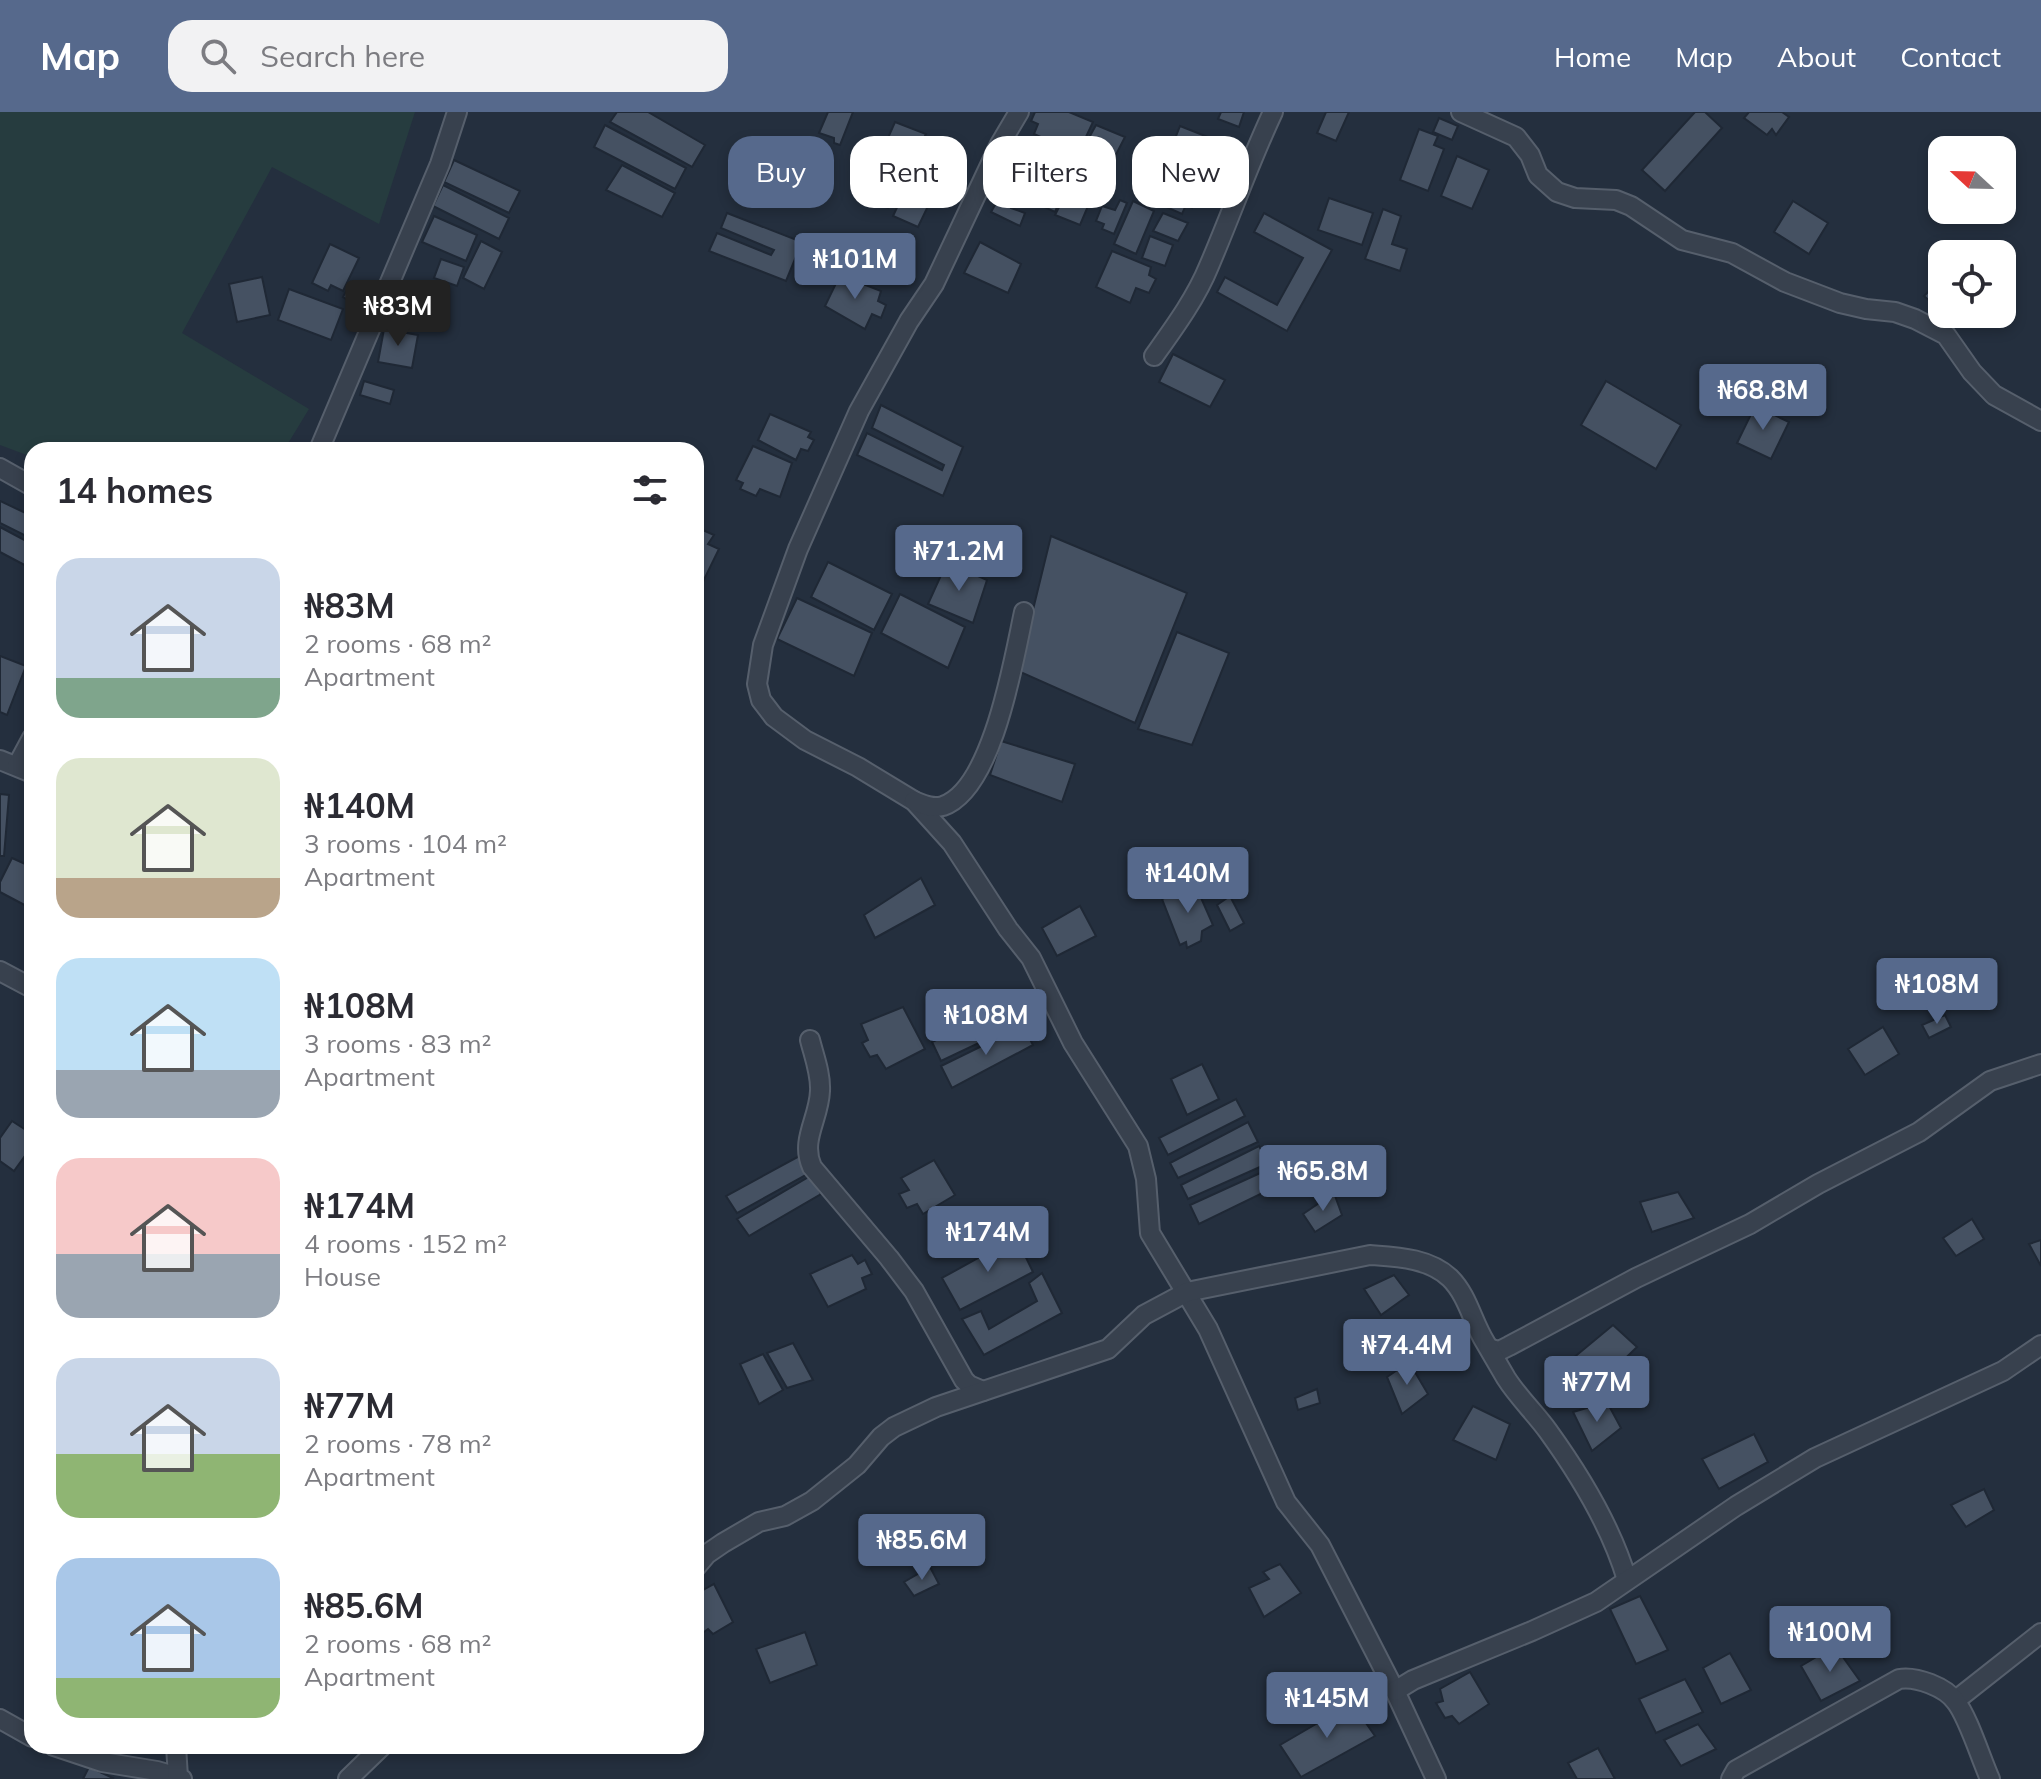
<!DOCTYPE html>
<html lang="en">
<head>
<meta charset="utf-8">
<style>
	:root { --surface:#fff; --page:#f2f2f3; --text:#2b2b33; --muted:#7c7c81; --accent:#56698c }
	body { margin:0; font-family:Mulish,sans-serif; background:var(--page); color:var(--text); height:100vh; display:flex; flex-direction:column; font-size:30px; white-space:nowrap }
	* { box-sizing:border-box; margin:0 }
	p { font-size:26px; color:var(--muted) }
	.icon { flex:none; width:44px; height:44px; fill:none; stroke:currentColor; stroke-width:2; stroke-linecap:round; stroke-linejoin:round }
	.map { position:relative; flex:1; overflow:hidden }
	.sheet { position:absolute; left:24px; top:330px; width:680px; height:1312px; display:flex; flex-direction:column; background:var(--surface); border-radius:24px; box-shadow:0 4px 12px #0003 }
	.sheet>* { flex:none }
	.guide { position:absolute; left:728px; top:24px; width:760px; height:72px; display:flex; gap:16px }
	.needle { width:52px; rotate:292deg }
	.tools { position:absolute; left:1928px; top:24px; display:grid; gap:16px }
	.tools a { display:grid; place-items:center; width:88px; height:88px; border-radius:16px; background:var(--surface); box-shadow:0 4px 12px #0003; font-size:40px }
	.price { position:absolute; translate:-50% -68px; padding:0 18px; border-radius:8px; background:var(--accent); color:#fff; font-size:26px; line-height:52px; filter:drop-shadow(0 2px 4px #0008) }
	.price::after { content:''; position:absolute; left:50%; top:48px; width:24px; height:18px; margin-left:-12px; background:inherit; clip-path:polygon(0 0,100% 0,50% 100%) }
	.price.on { background:#222; color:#fff }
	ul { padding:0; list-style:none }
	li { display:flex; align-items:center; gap:24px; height:200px; padding:0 32px }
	li span { display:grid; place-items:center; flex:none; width:224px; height:160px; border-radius:24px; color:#555 }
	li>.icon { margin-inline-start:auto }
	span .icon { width:96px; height:96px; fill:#fffc; stroke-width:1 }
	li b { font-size:34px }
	h2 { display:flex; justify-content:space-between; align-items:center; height:96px; padding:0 32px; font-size:34px }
	.chip { padding:0 28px; border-radius:24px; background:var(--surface); box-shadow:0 4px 12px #0003; font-size:28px; line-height:72px }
	.chip.on { background:var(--accent); color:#fff }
	header { display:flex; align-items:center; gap:48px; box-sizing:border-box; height:112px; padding:0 40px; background:var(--accent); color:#fff }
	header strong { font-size:38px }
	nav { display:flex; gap:44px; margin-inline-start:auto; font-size:28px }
	.search { width:560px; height:72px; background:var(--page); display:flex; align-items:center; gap:20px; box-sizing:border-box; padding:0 28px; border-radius:24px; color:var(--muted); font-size:30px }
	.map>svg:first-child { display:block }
	.green { fill:#263c3f }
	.building { fill:#455162; stroke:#1f2835; stroke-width:2 }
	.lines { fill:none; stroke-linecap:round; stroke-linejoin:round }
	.minor-casing { stroke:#565f6c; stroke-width:22 }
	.minor { stroke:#38414e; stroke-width:18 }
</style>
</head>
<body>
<header>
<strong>Map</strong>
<div class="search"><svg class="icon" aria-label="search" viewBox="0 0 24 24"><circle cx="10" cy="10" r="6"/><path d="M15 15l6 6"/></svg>Search here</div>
<nav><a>Home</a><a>Map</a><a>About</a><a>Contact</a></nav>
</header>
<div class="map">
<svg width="2041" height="1667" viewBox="0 0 2041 1667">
	<rect width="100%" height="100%" fill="#242f3e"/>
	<polygon class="green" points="0,0 415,0 379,112 272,55 182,221 309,297 284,338 32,338 32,345 0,333"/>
	<g class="building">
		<polygon points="617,0 648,0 705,33 692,55 610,10"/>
		<polygon points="828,0 853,0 840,33 834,31 834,26 819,21"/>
		<polygon points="1035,0 1069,0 1093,10 1078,42 1034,22 1038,12 1031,9"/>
		<polygon points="1221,0 1244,0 1239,15 1218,7"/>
		<polygon points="1326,0 1349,0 1336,29 1317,21"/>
		<polygon points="1695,0 1705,0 1722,16 1665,79 1642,58"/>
		<polygon points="1749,0 1782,0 1789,5 1776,23 1772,17 1767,23 1744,6"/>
		<polygon points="1439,6 1458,14 1452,28 1433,20"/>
		<polygon points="895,10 926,22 888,96 861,87"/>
		<polygon points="605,13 686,56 675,77 594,35"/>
		<polygon points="1096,13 1125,25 1104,66 1074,53"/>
		<polygon points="1180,14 1218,29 1206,57 1169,42"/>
		<polygon points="1419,17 1438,24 1434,33 1444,37 1428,79 1400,68"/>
		<polygon points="929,27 955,38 918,115 893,104"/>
		<polygon points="1457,44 1489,58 1472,97 1441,84"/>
		<polygon points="1155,45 1197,60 1193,71 1202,76 1192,96 1186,93 1182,102 1139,83"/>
		<polygon points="454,48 520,79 509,101 444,70"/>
		<polygon points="1047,51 1071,63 1055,100 1029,88"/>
		<polygon points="622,53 675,81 662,105 606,78"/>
		<polygon points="1074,66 1097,73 1080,113 1055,103"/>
		<polygon points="443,73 509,106 499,127 433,94"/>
		<polygon points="999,86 1012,91 1011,96 1025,101 1020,114 991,100"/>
		<polygon points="1329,86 1373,101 1362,133 1318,118"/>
		<polygon points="1120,88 1127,91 1114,122 1102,117 1104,112 1096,109 1102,94 1115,98"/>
		<polygon points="1133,89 1154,99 1136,142 1114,132"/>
		<polygon points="1793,89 1828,111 1809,142 1774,120"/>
		<polygon points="1383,97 1401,104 1392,132 1407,137 1400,159 1365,147"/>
		<polygon points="727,101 802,130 786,169 709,139 717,121 771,143 774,138 721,116"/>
		<polygon points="1163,101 1188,111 1178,129 1153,119"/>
		<polygon points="1264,101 1332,138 1287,219 1217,180 1225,165 1277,193 1303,146 1254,120"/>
		<polygon points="434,104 477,123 466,149 422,130"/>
		<polygon points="1150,124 1173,133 1165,154 1142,146"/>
		<polygon points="481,129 502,140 484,177 463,166"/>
		<polygon points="980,130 1021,152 1008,181 964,161"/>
		<polygon points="330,132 359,146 343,179 331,173 328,179 312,171"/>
		<polygon points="1112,139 1151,155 1149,163 1156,167 1149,181 1136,176 1130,191 1096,175"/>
		<polygon points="441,147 464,155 457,174 434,166"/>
		<polygon points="840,163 881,179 878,189 886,193 881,206 872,202 865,217 825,194"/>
		<polygon points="262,165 270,203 237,210 229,172"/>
		<polygon points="1942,166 1942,200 1924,184"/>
		<polygon points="351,170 363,177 355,192 343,185"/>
		<polygon points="289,177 343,197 331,228 278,208"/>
		<polygon points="384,217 418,223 412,256 378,250"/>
		<polygon points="1173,242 1225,268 1210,295 1159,270"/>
		<polygon points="364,269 394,278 390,292 360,283"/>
		<polygon points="1606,269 1681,313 1656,357 1581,313"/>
		<polygon points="881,293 963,335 943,384 857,343 867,321 942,358 944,353 872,316"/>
		<polygon points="1755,294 1789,310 1771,347 1737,331"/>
		<polygon points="770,302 811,320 808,325 814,328 808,339 801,337 796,348 758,328"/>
		<polygon points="753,334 792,351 780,385 760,377 756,384 740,377 743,371 736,368"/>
		<polygon points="0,389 32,404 32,427 0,411"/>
		<polygon points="0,415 32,432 32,457 0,440"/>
		<polygon points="696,415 714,423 708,432 719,437 696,484"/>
		<polygon points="1051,424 1187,481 1135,611 1018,559"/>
		<polygon points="828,450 892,482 874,518 811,485"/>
		<polygon points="947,450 987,468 973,511 928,492"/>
		<polygon points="900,482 965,515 948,556 881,521"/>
		<polygon points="797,486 872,521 854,564 777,527"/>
		<polygon points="1177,520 1229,541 1192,633 1138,617"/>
		<polygon points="0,544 26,554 7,603 0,600"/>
		<polygon points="1001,629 1075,652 1062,690 990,663"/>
		<polygon points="0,682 9,683 4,744 0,744"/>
		<polygon points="12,746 32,755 32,797 0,780 0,770"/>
		<polygon points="921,766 935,793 875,826 864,803"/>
		<polygon points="1195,772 1213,813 1202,819 1201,829 1187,836 1186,830 1180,833 1162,787"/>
		<polygon points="1230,784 1244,811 1230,819 1217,793"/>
		<polygon points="1080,794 1096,824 1057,844 1042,816"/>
		<polygon points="1013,891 1021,911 941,949 932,930"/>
		<polygon points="903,895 925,937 886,957 877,943 870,945 862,931 868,928 861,912"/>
		<polygon points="1945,903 1951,915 1929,926 1922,913"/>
		<polygon points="1023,914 1033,933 952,976 941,954"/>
		<polygon points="1883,915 1899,942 1865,963 1848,937"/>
		<polygon points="1202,952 1219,987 1187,1003 1171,967"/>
		<polygon points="1236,987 1245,1004 1168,1043 1159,1026"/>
		<polygon points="12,1009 32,1022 32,1034 14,1059 0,1049 0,1026"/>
		<polygon points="1248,1010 1258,1030 1178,1066 1170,1051"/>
		<polygon points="1259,1034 1269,1051 1188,1087 1181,1073"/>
		<polygon points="803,1042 811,1060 737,1101 726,1084"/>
		<polygon points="934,1048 955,1083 923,1102 917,1092 907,1096 899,1082 909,1078 901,1066"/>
		<polygon points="1269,1057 1279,1073 1199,1112 1190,1093"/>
		<polygon points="812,1063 821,1082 749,1124 737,1107"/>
		<polygon points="1678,1080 1694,1106 1652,1120 1640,1090"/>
		<polygon points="1334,1081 1342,1103 1315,1120 1303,1102"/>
		<polygon points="1972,1107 1984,1127 1956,1144 1943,1126"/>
		<polygon points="1016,1125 1033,1160 960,1198 942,1166"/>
		<polygon points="2041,1128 2041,1154 2029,1132"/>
		<polygon points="852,1143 858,1152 865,1148 872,1162 862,1166 866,1177 828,1195 810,1162"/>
		<polygon points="1042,1161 1062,1201 984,1243 962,1207 981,1199 989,1217 1037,1189 1029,1171"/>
		<polygon points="1394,1163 1409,1183 1381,1203 1364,1177"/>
		<polygon points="1613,1213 1637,1235 1600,1271 1572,1247"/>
		<polygon points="793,1231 813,1268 787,1276 767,1241"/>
		<polygon points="763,1242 783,1278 759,1292 740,1252"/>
		<polygon points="1409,1250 1428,1282 1402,1302 1387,1265"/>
		<polygon points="1317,1277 1320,1291 1298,1298 1295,1286"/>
		<polygon points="1607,1290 1621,1316 1592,1339 1573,1300"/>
		<polygon points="1473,1294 1510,1312 1496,1348 1453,1328"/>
		<polygon points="1754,1322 1768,1350 1719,1377 1702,1347"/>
		<polygon points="1984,1377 1994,1398 1966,1415 1951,1393"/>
		<polygon points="1280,1452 1301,1481 1264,1505 1249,1476 1269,1467 1263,1460"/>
		<polygon points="930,1455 939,1472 914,1484 904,1470"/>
		<polygon points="714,1472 733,1510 713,1522 708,1517 696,1526 696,1482"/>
		<polygon points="1640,1484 1668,1538 1636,1552 1610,1497"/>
		<polygon points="805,1520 817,1553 770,1571 756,1537"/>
		<polygon points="1835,1534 1860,1569 1821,1589 1801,1554"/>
		<polygon points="1730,1541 1751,1578 1721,1592 1703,1556"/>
		<polygon points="1470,1560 1489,1592 1459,1612 1452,1604 1445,1606 1436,1591 1443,1589 1440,1577"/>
		<polygon points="1685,1567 1703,1600 1656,1621 1639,1587"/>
		<polygon points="1352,1591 1375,1624 1301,1665 1280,1633"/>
		<polygon points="1698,1612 1716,1637 1681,1654 1664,1628"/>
		<polygon points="1598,1636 1615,1667 1577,1667 1568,1651"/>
		<polygon points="89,1655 113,1666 112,1667 83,1667"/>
	</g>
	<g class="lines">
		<g class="minor-casing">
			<g id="minor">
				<polyline points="1019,0 1000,32 934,172 909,209 859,299 798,437 763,533 757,572 761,588 774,605 805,628 858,655 914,689 952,731 1008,817 1031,846 1073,931 1138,1034 1146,1067 1150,1121 1208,1217 1286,1390 1320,1433 1395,1579 1436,1667"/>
				<polyline points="1461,0 1516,25 1530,43 1538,63 1557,80 1575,86 1616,88 1631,94 1682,128 1732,141 1785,170 1840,191 1866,197 1895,200 1915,207 1946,223 1972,260 1994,283 2041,309"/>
				<path d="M1154,244C1174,216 1196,186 1209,154C1231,103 1249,51 1273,0"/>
				<polyline points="319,338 440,52 457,0"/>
				<polyline points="0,356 32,374"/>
				<polyline points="0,648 32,661"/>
				<polyline points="17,654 32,626"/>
				<path d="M914,689C924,693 933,697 943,694C993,677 1014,546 1024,500"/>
				<polyline points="0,859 32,876"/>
				<path d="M810,928C814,944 821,962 820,979C819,1007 800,1028 812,1055L889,1146L914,1179L964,1268L969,1273L983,1279"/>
				<polyline points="1491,1237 1499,1239 1509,1234 1636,1166 1750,1112 1818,1072 1919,1020 1990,969 2041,952"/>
				<path d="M696,1455L707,1442L723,1431L759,1410L785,1404L812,1389L857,1353L881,1325L894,1315L936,1295L1108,1237L1144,1203L1187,1180L1370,1143C1397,1145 1429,1146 1450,1166C1468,1184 1472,1209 1485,1230C1492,1242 1499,1254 1506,1266C1518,1285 1535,1301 1548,1319C1579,1362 1612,1417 1627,1468"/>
				<polyline points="1395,1579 1413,1568 1532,1519 1596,1490 1736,1394 1815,1346 2003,1259 2041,1233"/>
				<polyline points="1956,1588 2041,1521"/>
				<polyline points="0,1607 32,1625"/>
				<polyline points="54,1634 102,1650 157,1659 178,1665"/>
				<polyline points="176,1634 178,1665 182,1667"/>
				<polyline points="348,1667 382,1634"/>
				<path d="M1731,1667L1736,1658L1899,1567C1916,1564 1946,1575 1956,1590C1968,1605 1981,1647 1990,1667"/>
			</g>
		</g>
		<use href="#minor" class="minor"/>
	</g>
</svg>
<div class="tools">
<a><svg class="needle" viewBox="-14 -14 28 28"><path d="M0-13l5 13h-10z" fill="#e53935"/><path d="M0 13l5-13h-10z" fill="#7c7c81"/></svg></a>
<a><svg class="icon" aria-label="locate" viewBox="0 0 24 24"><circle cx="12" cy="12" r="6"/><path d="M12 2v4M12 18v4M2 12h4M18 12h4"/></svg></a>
</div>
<b class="price" style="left:855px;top:189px">₦101M</b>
<b class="price on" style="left:398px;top:236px">₦83M</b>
<b class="price" style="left:1763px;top:320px">₦68.8M</b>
<b class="price" style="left:959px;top:481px">₦71.2M</b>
<b class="price" style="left:1188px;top:803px">₦140M</b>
<b class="price" style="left:1937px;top:914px">₦108M</b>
<b class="price" style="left:986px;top:945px">₦108M</b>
<b class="price" style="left:1323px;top:1101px">₦65.8M</b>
<b class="price" style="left:988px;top:1162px">₦174M</b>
<b class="price" style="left:1407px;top:1275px">₦74.4M</b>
<b class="price" style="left:1597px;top:1312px">₦77M</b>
<b class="price" style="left:922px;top:1470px">₦85.6M</b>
<b class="price" style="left:1830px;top:1562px">₦100M</b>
<b class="price" style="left:1327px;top:1628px">₦145M</b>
<div class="guide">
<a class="chip on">Buy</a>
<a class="chip">Rent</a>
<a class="chip">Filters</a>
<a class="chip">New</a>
</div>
<section class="sheet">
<h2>14 homes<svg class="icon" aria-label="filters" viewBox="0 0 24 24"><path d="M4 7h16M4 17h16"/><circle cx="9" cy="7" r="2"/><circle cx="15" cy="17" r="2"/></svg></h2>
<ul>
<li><span style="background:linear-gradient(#c9d6e8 75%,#7fa58c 0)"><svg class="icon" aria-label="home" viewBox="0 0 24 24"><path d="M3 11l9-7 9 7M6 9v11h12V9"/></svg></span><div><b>₦83M</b><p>2 rooms · 68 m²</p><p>Apartment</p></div></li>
<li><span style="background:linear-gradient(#dfe7d0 75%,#b9a48a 0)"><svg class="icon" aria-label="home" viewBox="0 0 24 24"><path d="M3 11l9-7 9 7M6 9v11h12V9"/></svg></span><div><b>₦140M</b><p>3 rooms · 104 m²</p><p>Apartment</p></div></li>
<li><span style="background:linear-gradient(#bfe0f5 70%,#9aa5b1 0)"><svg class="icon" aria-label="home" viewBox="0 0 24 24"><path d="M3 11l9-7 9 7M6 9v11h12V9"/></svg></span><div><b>₦108M</b><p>3 rooms · 83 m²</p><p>Apartment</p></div></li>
<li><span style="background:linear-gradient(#f6c9c9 60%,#9aa5b1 0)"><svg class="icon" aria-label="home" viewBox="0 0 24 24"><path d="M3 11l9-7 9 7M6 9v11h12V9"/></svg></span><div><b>₦174M</b><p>4 rooms · 152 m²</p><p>House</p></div></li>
<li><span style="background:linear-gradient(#c9d6e8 60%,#8fb573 0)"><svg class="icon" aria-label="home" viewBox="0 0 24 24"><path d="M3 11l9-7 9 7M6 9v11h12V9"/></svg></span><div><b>₦77M</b><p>2 rooms · 78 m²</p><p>Apartment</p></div></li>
<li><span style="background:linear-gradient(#a9c7e8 75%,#8fb573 0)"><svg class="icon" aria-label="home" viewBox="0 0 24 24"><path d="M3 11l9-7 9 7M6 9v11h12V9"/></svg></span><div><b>₦85.6M</b><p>2 rooms · 68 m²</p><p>Apartment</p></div></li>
</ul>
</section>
</div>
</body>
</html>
